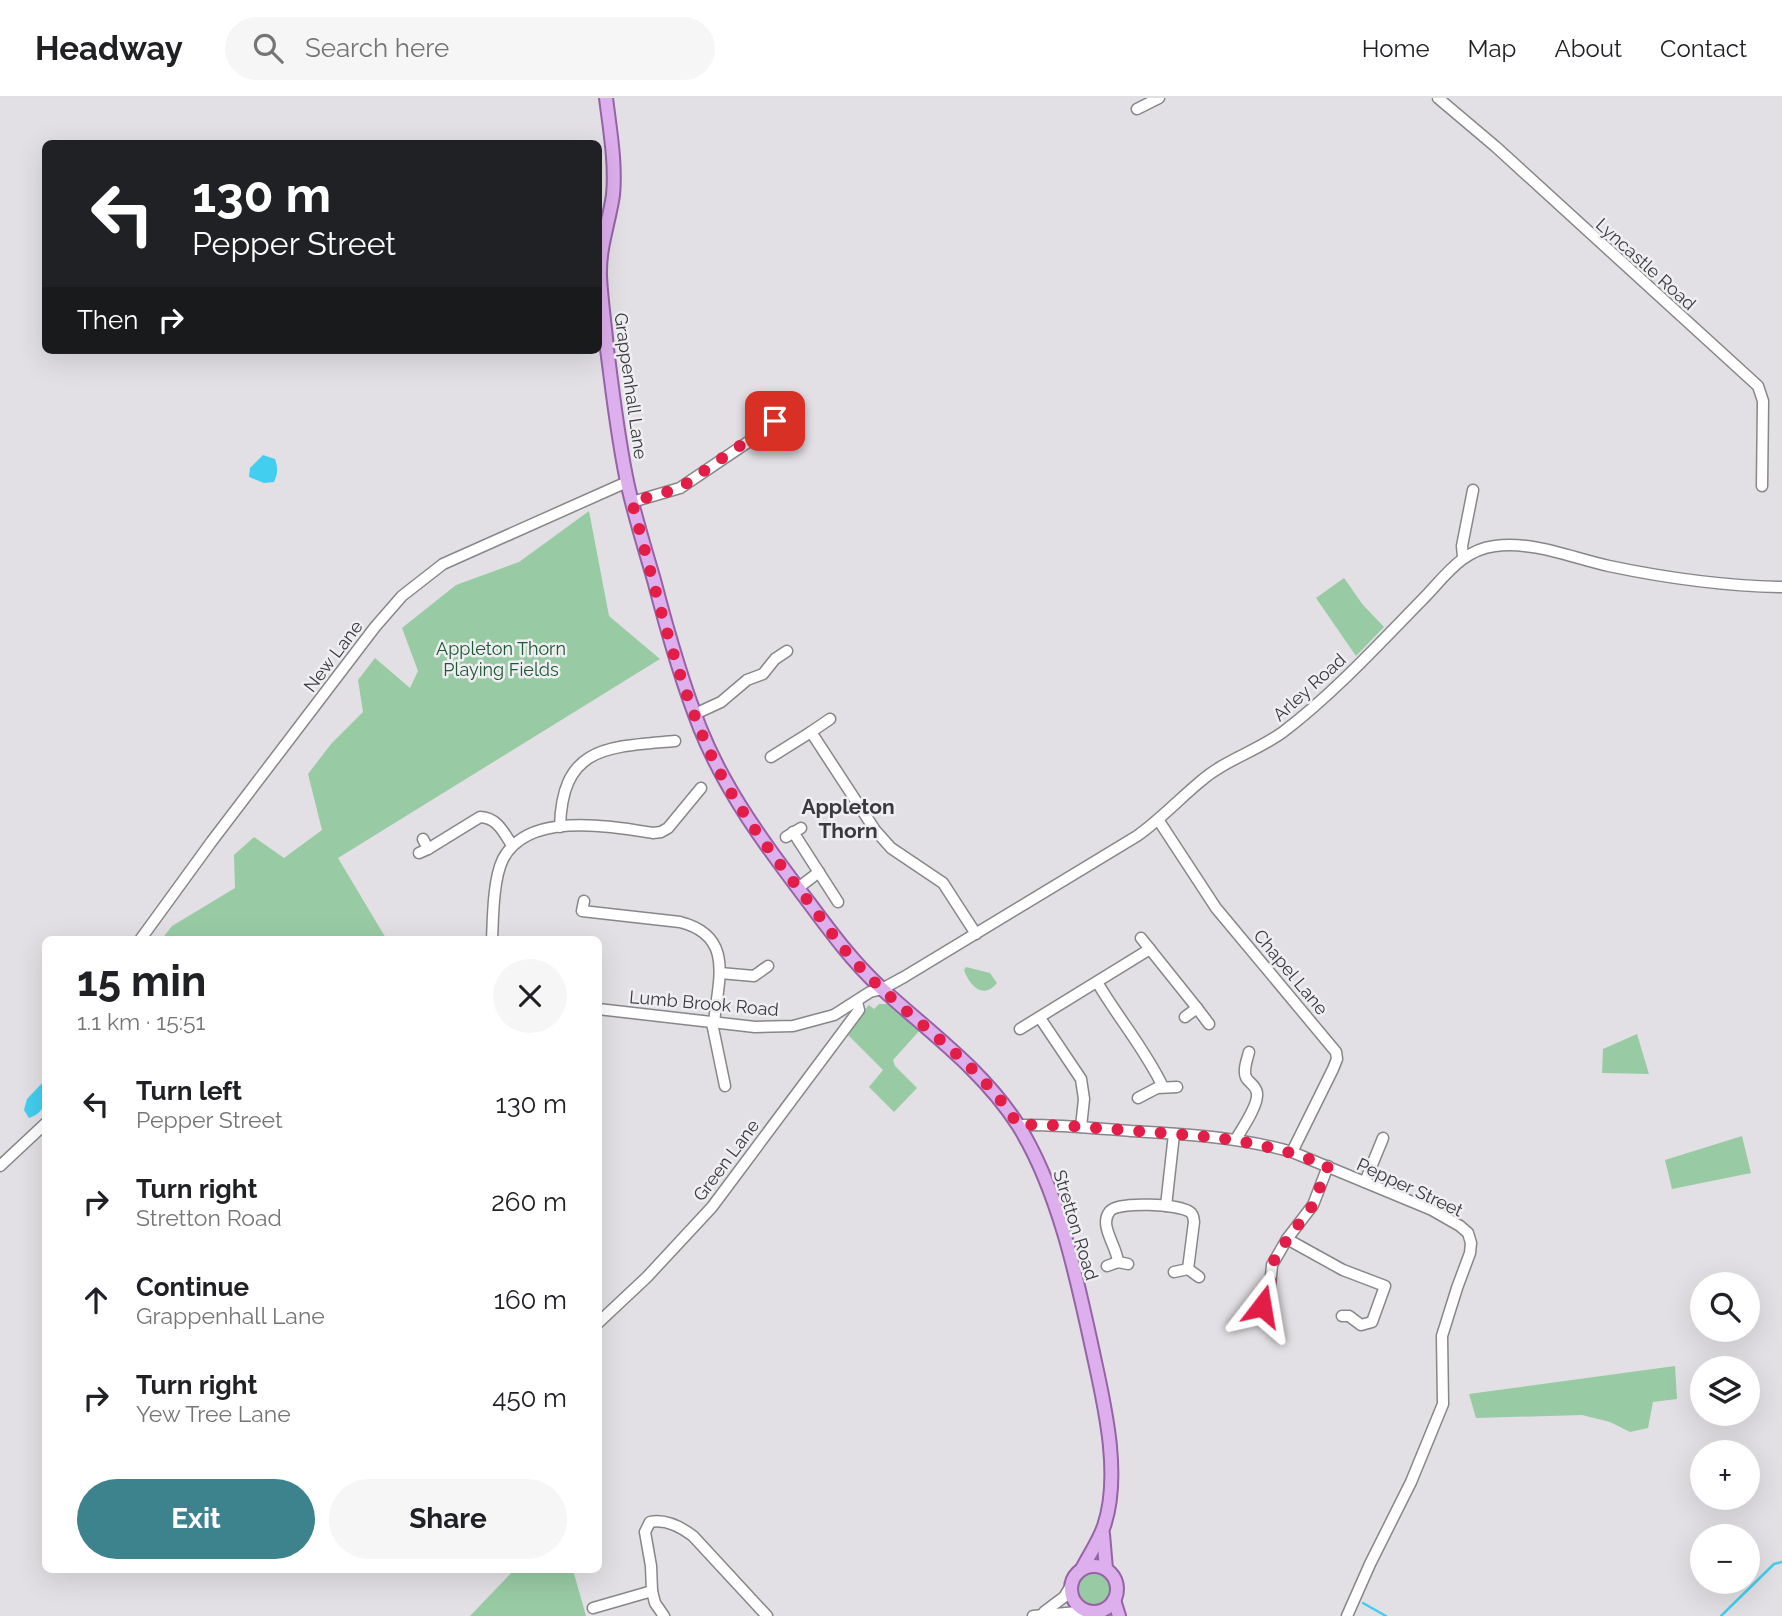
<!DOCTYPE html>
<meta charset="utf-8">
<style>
:root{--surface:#fff;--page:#f6f6f6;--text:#202124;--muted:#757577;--line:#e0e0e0;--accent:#3d838e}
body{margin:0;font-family:Raleway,sans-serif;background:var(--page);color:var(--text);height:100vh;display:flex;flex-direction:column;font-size:26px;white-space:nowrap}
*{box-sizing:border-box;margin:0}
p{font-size:23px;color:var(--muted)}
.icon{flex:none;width:38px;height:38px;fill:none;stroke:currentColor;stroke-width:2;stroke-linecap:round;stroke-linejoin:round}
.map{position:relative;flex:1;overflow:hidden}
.sheet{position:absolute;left:42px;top:838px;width:560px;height:637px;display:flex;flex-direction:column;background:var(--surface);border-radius:10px;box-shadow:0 7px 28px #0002}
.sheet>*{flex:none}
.guide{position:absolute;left:42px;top:42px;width:560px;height:214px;border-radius:10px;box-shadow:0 7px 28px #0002;background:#202124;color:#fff;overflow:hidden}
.tools{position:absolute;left:1690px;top:1174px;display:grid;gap:14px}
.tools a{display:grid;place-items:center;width:70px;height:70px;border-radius:50%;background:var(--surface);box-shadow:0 7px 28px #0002;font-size:35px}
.pin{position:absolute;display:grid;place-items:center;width:60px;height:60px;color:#fff;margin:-30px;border-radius:14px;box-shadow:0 4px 10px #0006}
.me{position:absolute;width:77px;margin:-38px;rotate:14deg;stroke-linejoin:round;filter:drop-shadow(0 0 5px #0008)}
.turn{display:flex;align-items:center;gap:24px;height:147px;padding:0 35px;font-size:32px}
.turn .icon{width:91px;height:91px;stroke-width:2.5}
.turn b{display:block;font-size:49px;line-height:60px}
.then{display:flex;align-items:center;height:66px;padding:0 35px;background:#0003;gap:14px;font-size:26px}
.round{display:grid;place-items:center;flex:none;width:74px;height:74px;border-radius:37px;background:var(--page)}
.summary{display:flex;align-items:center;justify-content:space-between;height:119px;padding:0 35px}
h1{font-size:42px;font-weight:700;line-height:52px}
.button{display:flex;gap:14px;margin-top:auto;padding:14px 35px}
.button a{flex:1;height:80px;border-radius:42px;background:var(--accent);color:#fff;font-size:28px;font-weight:700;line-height:80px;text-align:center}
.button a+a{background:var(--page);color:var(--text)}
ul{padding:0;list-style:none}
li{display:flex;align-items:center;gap:21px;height:98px;padding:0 35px}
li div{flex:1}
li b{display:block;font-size:26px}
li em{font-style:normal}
header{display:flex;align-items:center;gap:42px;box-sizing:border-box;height:98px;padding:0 35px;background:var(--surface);border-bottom:2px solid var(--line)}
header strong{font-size:33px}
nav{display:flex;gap:38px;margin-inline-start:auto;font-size:24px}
.search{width:490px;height:63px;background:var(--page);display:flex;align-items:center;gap:18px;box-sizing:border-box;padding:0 24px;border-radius:38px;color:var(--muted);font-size:26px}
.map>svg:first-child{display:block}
</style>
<header>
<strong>Headway</strong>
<div class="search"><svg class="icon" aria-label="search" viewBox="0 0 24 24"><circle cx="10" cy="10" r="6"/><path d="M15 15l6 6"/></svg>Search here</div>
<nav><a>Home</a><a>Map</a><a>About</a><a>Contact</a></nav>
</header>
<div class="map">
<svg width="1782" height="1518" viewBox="0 0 1782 1518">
<rect width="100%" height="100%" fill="#e2e0e4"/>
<!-- green -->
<g fill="#98cba4">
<path d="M589,413L609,518L660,561L338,760L387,842H161L172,828L235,790L234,757L254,739L284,760L322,732L308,676L331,646L363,614L358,582L375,560L410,590L418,573L402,530L456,487L519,464Z"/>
<path d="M1344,480L1363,507L1384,529L1356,558L1316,500Z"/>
<path d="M966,869L990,875L997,885C982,903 969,886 964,872Z"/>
<path d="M879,906H890L920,932L893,962L895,968L917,990L894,1014L869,989L883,972L845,934L869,907L874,911Z"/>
<path d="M1637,936L1649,976L1602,975L1603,951Z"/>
<path d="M1742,1038L1751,1075L1672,1091L1665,1062Z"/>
<path d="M1675,1268L1677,1301L1653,1304L1648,1330L1630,1334L1610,1324L1582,1317L1476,1320L1469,1296Z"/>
<path d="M514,1472H573L586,1518H470Z"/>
<circle cx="1095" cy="1492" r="18"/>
</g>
<!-- water -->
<g fill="#42ceef">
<path d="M263,357L275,361C278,370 278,375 274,384L264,385L249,379L250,370Z"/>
<path d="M45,982C46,998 48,1014 29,1020L24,1012L27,1001Z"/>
</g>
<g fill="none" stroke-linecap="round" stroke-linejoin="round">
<!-- stream -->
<g stroke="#42ceef" stroke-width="2.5">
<path d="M1363,1505L1386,1518"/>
<path d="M1721,1518L1774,1466L1782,1464"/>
</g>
<!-- minor casing -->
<g stroke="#878689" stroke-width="13">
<g id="minor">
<path d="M1438,0L1496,49L1758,288L1763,303L1762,388"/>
<path d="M1137,11L1159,0"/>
<path d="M632,404L680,390L763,334L787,313"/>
<path d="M1463,459L1462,448L1473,392"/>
<path d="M695,616L721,604L747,582L763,576L775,561L787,553"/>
<path d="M830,621L811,634L875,732L891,750L943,785L976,836"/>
<path d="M771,659L811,634"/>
<path d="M1159,723L1216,810L1336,954L1337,961L1333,971L1292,1054"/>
<path d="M560,729C562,647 608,649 675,643"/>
<path d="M793,734L838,804"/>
<path d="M786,739L801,730"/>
<path d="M428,751L480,719C498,720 503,734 512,747"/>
<path d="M419,755L428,751L423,741"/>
<path d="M798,790L819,774"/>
<path d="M584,803L582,813L680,824C735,838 718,882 714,925"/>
<path d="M1141,840L1197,910"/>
<path d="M140,842L212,743L375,529L402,498L443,466L627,384"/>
<path d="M492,842C493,820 493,781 503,761C528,713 610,728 653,735L661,734L668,730L701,690"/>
<path d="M720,875L754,878L768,868"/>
<path d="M1097,884C1118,920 1145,951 1163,989"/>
<path d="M598,911L755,929L793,928L834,917L870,894L882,891L904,879L1137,738C1161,721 1179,701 1201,683C1225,662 1257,653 1283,634C1332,597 1378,547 1421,503C1444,480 1461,452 1495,448C1534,443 1572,460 1609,468C1666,480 1724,488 1782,489"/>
<path d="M1185,919L1197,910L1209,926"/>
<path d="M1040,920L1081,981L1084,1001L1081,1029"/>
<path d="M712,925L725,988"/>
<path d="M1020,931L1150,851"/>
<path d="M1138,1000L1157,990L1177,989"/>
<path d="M1018,1027C1056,1026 1093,1030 1131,1033C1185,1036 1239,1039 1292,1054L1432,1112L1460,1128L1468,1135L1471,1145L1470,1155L1457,1190L1442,1238L1443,1306L1411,1384L1370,1466L1347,1518"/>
<path d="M1236,1041C1242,1031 1259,1006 1257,995C1256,988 1251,986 1247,981C1242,974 1247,962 1249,954"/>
<path d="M0,1068L46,1025"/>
<path d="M1365,1084L1383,1040"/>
<path d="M1166,1108L1174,1036"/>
<path d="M1287,1141L1343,1172L1385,1188L1372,1224L1361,1227L1349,1218H1342"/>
<path d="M1118,1164C1117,1148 1098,1127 1110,1113C1119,1103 1179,1106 1190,1114C1194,1117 1193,1119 1194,1124L1188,1171"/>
<path d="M1107,1168L1118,1164L1128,1166"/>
<path d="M1174,1174L1188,1171L1199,1179"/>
<path d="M1263,1217L1262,1208L1270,1190L1272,1167L1287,1141L1313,1107L1328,1068"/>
<path d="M598,1225L647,1179L712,1109L859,912L857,904"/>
<path d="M593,1510L652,1493"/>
<path d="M1044,1514L1064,1499L1072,1486"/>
<path d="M664,1518L655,1505L652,1493L651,1468L645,1434L650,1424C665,1421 681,1429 693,1438L767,1518"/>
<path d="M1033,1518L1088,1513"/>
</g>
</g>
<!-- major casing -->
<g stroke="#9663a6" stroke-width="16">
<g id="major">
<path d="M606,0C610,32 616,66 613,97C609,125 599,149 600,178C601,202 605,226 607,251C613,296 618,343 628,388C635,419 645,451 654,482C667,532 681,582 700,630C725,693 766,748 807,802C830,833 852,863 880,889C928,933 983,972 1018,1027C1059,1092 1078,1185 1094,1259C1105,1309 1121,1378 1104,1428C1099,1443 1089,1457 1082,1471"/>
<path d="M1103,1436L1106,1471"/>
<circle cx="1094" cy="1491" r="23"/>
<path d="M1114,1502L1119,1518"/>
</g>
</g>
<!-- minor -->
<use href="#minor" stroke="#fff" stroke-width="10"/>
<!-- major -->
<use href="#major" stroke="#ddafec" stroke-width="12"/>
</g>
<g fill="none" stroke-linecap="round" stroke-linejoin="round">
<!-- route -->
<path stroke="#e11d48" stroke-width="12" stroke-dasharray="0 21.6" d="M775,323L680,390L632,404C655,489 675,578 711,657C736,710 773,757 808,803C824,824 839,847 857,866C908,922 977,961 1018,1027C1057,1026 1096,1030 1135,1033C1207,1038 1260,1041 1328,1068L1313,1107L1278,1154L1272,1167L1270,1190L1262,1208"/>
</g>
<g text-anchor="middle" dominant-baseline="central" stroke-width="5" stroke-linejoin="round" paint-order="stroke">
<!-- street labels -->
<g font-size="18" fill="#3a393b" stroke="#efeef2">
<text transform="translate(1646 166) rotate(42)">Lyncastle Road</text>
<text transform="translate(631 288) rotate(82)">Grappenhall Lane</text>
<text transform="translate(333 558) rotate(-53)">New Lane</text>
<text transform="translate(1309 589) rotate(-42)">Arley Road</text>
<text transform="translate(1291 874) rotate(50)">Chapel Lane</text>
<text transform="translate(704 905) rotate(5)">Lumb Brook Road</text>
<text transform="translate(726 1062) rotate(-53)">Green Lane</text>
<text transform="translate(1410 1089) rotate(25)">Pepper Street</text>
<text transform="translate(1076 1127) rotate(73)">Stretton Road</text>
</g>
<!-- park labels -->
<g font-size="18" fill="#1a5931" stroke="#efeef2">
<text x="501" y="550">Appleton Thorn<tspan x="501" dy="21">Playing Fields</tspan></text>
</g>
<!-- quarter labels -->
<g font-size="21" font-weight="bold" fill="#3a393b" stroke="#efeef2">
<text x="848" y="708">Appleton<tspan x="848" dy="24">Thorn</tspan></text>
</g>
</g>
</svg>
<div class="tools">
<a><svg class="icon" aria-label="search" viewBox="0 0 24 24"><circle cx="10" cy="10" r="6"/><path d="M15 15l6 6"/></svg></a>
<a><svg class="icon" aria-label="layers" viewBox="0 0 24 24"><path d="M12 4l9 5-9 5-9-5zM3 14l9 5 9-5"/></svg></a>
<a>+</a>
<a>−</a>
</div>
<div class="pin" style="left:775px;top:323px;background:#d93025"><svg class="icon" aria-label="arrive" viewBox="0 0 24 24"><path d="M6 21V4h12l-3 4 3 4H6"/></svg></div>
<svg class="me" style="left:1262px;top:1208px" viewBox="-20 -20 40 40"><path d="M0-17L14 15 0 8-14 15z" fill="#e11d48" stroke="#fff" stroke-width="4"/></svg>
<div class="guide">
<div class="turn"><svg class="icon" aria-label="left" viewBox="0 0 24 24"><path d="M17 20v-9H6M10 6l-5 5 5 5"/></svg><div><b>130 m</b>Pepper Street</div></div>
<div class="then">Then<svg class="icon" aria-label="right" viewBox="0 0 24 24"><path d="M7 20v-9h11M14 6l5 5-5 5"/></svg></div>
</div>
<section class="sheet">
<div class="summary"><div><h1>15 min</h1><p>1.1 km · 15:51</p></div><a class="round"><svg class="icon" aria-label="close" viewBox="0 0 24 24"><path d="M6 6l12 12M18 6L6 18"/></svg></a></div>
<ul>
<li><svg class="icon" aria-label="left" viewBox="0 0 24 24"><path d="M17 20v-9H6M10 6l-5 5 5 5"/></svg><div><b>Turn left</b><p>Pepper Street</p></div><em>130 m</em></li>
<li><svg class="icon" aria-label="right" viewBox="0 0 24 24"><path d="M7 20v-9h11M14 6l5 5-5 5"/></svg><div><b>Turn right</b><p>Stretton Road</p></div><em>260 m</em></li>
<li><svg class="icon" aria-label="ahead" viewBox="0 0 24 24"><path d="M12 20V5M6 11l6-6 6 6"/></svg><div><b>Continue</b><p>Grappenhall Lane</p></div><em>160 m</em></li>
<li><svg class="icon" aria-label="right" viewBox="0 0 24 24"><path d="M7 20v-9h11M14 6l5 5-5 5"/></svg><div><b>Turn right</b><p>Yew Tree Lane</p></div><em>450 m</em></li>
</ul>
<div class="button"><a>Exit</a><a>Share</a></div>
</section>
</div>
